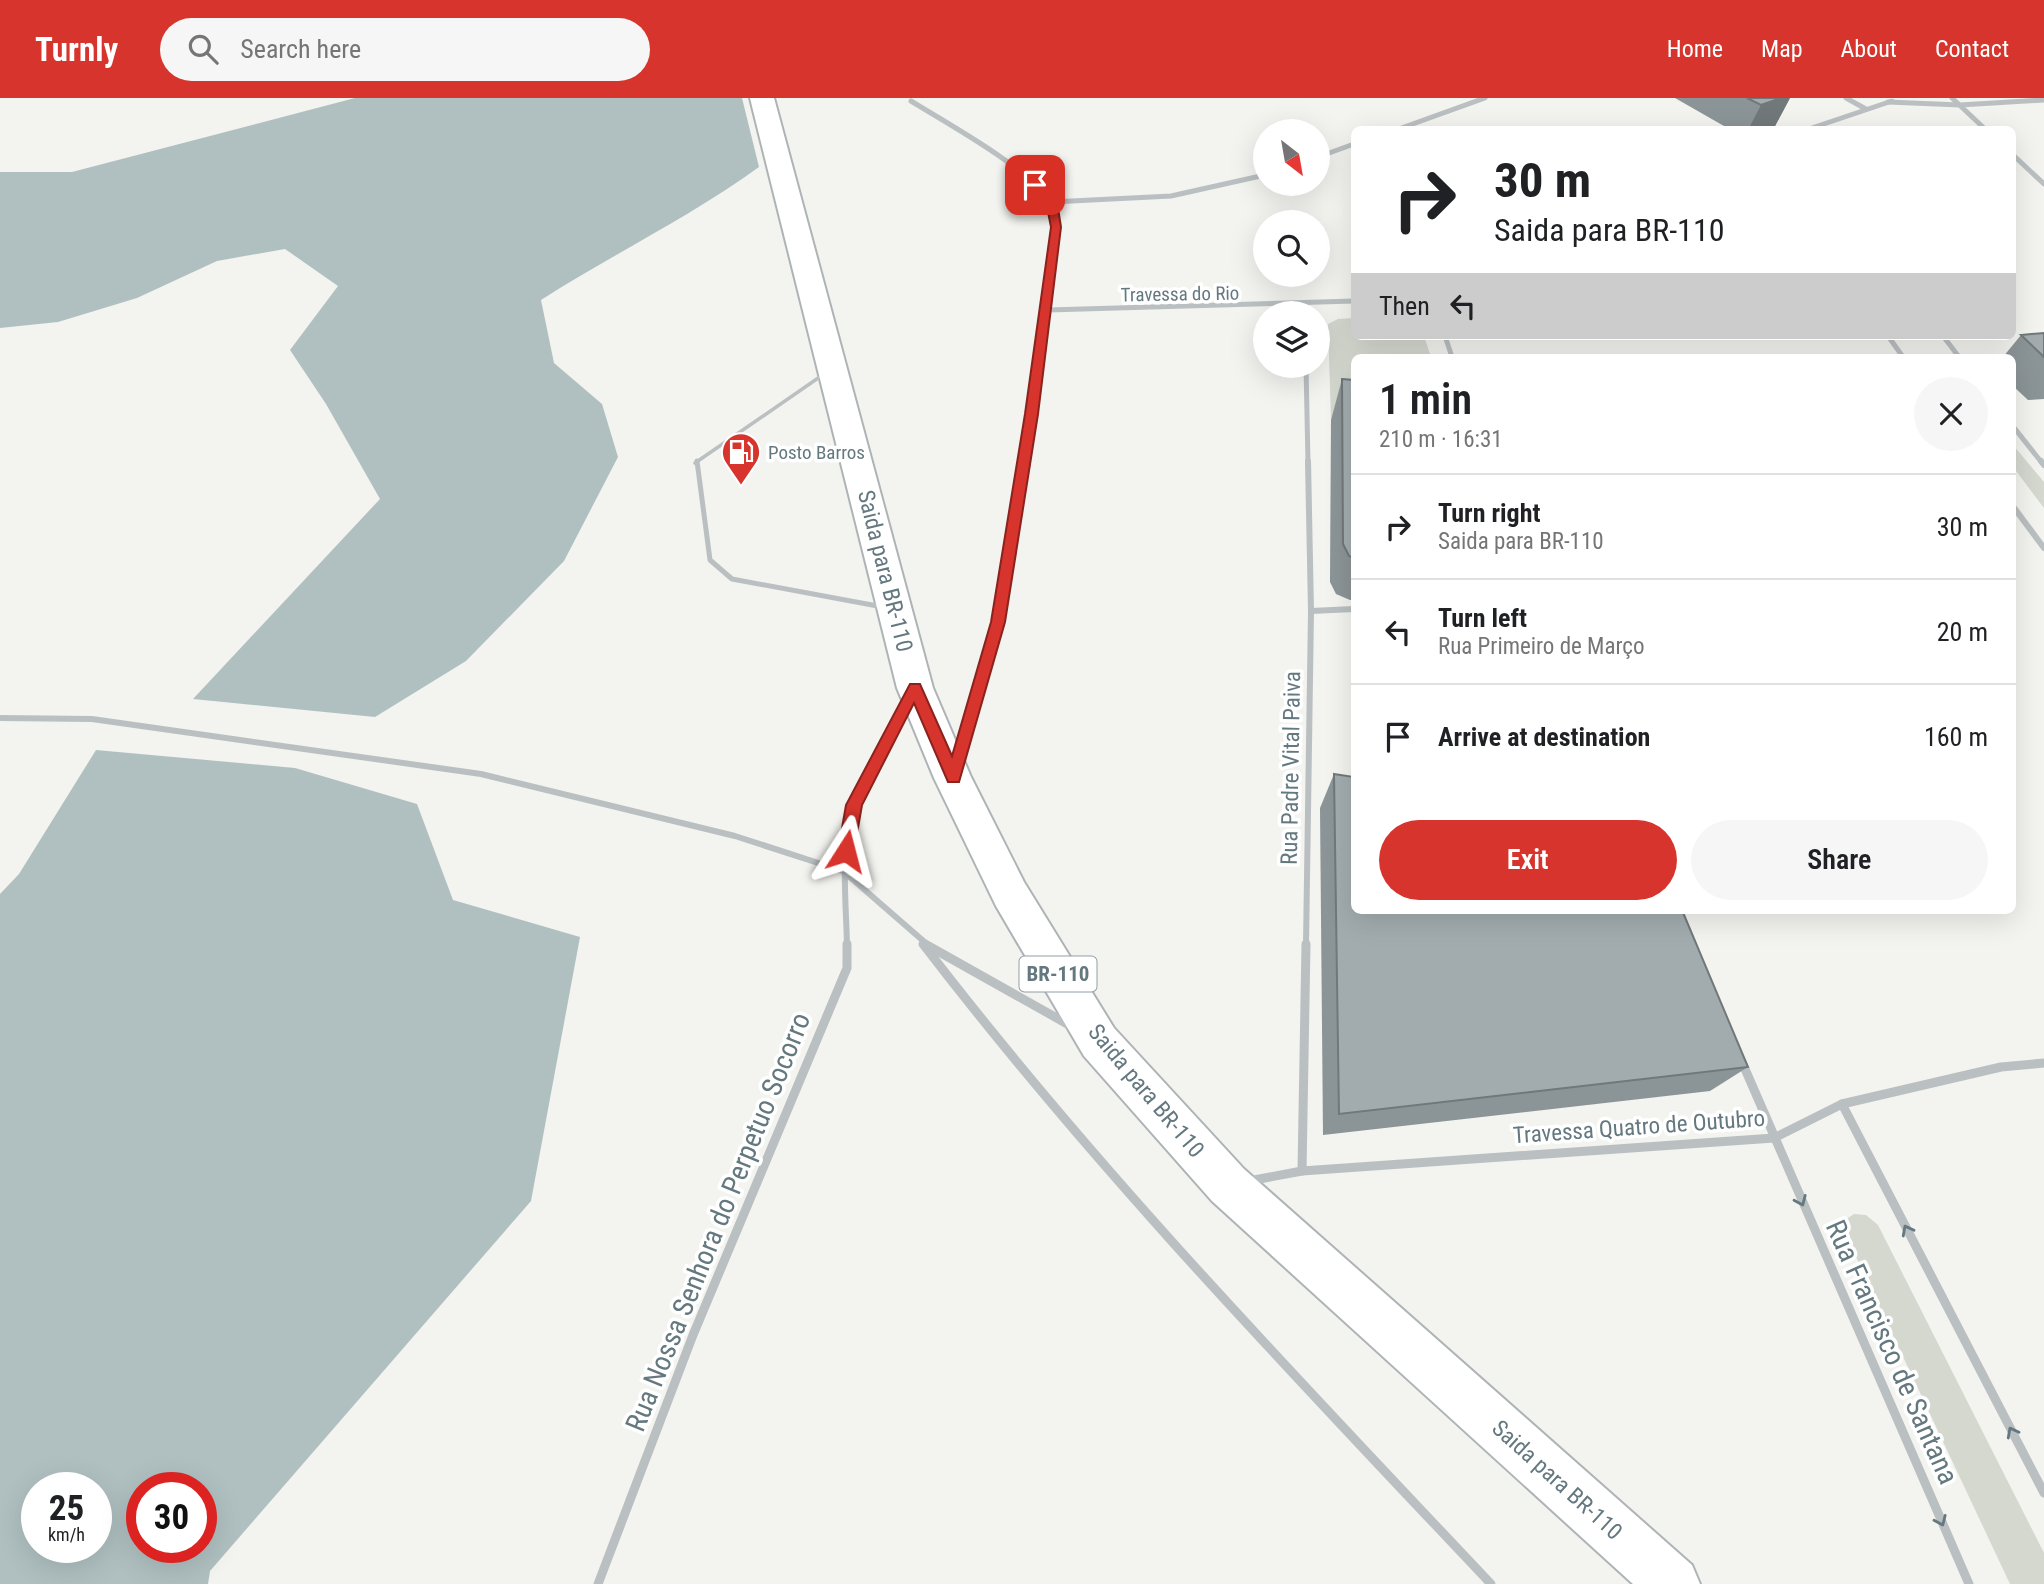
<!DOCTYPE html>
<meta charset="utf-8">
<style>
:root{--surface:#fff;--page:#f6f6f6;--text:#202124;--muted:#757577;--line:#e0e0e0;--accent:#d6342c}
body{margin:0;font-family:"Roboto Condensed",sans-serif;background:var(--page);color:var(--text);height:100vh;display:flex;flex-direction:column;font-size:26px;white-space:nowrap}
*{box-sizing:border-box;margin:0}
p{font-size:23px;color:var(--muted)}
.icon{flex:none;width:38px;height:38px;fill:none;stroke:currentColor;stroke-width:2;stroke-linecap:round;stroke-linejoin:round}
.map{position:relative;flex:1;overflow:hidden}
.side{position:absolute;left:1351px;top:256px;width:665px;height:560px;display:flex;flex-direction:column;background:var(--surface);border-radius:10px;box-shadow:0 7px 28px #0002}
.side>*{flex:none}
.guide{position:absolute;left:1351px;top:28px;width:665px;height:214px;border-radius:10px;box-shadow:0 7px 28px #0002;background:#fff;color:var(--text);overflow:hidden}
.needle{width:46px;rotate:149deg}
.tools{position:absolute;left:1253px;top:21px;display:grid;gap:14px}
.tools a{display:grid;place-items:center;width:77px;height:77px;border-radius:50%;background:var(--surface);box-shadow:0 7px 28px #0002;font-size:35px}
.speed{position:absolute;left:21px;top:1374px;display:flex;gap:14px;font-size:35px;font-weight:700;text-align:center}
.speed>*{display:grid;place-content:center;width:91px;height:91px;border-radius:50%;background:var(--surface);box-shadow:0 7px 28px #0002;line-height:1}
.speed small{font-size:18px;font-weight:400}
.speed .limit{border:10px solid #d22;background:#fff;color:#111}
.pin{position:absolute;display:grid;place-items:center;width:60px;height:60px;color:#fff;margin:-30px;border-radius:14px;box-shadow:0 4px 10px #0006}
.me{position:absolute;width:77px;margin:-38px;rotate:9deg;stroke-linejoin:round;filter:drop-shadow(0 0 5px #0008)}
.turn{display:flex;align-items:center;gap:24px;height:147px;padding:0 28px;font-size:32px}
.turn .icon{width:91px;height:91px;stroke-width:2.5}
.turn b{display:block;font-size:49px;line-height:60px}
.then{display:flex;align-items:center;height:66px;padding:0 28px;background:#0003;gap:14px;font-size:26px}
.round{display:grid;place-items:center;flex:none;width:74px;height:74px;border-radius:37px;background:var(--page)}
.headline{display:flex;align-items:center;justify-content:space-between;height:119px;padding:0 28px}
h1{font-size:42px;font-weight:600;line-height:52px}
.cta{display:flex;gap:14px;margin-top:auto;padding:14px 28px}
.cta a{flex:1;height:80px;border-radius:42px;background:var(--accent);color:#fff;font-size:28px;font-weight:600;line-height:80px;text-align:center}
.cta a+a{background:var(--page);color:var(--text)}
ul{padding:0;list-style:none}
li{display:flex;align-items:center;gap:21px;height:105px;padding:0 28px;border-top:2px solid var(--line)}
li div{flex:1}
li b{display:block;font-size:26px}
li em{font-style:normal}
header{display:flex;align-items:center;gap:42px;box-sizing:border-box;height:98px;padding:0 35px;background:var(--accent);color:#fff}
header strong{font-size:33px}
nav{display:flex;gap:38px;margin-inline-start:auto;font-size:24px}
.search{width:490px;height:63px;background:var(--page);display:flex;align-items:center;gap:18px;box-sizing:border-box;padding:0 24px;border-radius:38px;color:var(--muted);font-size:26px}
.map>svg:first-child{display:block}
</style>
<header>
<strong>Turnly</strong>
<div class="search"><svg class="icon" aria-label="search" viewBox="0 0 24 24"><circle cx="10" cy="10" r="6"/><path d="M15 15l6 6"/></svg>Search here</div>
<nav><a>Home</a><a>Map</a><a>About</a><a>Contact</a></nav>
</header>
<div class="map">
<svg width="2044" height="1486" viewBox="0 0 2044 1486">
<rect width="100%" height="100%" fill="#f3f3ef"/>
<!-- green -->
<g fill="#d4d8cf">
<path d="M1354,220V238H1424L1431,259H1354V322H1331L1328,226L1338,221Z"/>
<path d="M2013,347L2044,384V410L2013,369Z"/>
<path d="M1854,1116L1866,1117L1878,1127L2044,1455V1486H2010L1843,1131L1845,1122Z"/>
</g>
<!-- water -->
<g fill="#b0c0c1" fill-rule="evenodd">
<path d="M355,0H742L759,69C690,119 613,156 541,202L554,265L602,306L618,359L564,463L466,563L375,619L193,601L380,401L326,306L290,252L338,188L285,151L217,163L137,200L58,224L0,230V74H72Z"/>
<path d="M96,652L295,670L417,706L453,802L580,839L531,1103L210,1473L208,1486H0V796L19,776ZM37,1390H96V1449H37ZM142,1390H201V1449H142Z"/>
</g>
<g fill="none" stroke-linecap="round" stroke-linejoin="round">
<!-- primary casing -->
<g stroke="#aeb4b6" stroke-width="4">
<path id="primary" d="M750,0H774L933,590L971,679L1024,784L1114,930L1244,1071L1692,1467L1700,1486H1633L1212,1103L1084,958L996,808L934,680L897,590Z"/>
</g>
<!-- service-far1 -->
<path stroke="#babfc1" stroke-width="3.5" d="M695,365L824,276"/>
<!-- service -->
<path stroke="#babfc1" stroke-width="5" d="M697,363L710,462L732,481L883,509"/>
<!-- minor-far2 -->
<g stroke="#babfc1" stroke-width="5">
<path d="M1846,0L1866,11"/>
<path d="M1952,0L1986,32"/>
<path d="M911,3C950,27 1023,67 1050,102C1069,126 1030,325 1024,365"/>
<path d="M1888,4L1960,7L2044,2"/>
<path d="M1396,32L1485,0"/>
<path d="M1806,32L1892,3"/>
<path d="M2012,56L2044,86"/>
<path d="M1318,59L1354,46"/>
<path d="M1052,104L1171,98L1265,77"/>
<path d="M1048,212L1354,203"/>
<path d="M1445,238L1452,259"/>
<path d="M1888,238L1903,259"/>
<path d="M1943,238L1959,259"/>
<path d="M1306,268L1308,365"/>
<path d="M2012,327L2042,365"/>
</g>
<!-- minor-far1 -->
<g stroke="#babfc1" stroke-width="6">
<path d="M2041,363L2044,367"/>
<path d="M2012,407L2044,450"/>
<path d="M1311,513L1354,511"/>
<path d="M0,620L92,621L481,676L735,738L843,773L928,847"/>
<path d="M958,662L998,524L1024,363"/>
<path d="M847,847C846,801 840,753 853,708C865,670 889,637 908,603"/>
<path d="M1306,847L1311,513L1308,363"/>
</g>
<!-- minor -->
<g stroke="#babfc1" stroke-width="9">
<path d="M923,846C1097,1073 1295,1278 1491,1486"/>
<path d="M925,846L1071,928"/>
<path d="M1742,964L1969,1486"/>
<path d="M1842,1006L2044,1395"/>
<path d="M1302,1073L1306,846"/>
<path d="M1249,1083L1302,1073L1774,1040L1842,1006L2001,969L2044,965"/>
<path d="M598,1486L693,1237L847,870V846"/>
</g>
<!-- primary -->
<use href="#primary" fill="#fff" fill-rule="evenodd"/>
</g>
<!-- wall -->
<g fill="#8b9496">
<path d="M1675,0H1790L1775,28L1765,32H1731Z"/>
<path d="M2044,235V301L2028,302L2012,287V259H2003L2021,237Z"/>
<path d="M1342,281L1354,282V502H1350L1336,496L1330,484L1331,322Z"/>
<path d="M1334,676L1748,969L1710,993L1323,1037L1320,710Z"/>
</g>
<!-- shaded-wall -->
<path fill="#71787a" d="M1781,0H1790L1775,28L1765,32H1748L1761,7Z"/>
<!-- building -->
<g fill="#a2acaf" stroke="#71787a" stroke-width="2">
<path d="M1747,0H1781L1761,7Z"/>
<path d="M2044,235V259L2021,237Z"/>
<path d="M1342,281L1354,282V460L1349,458L1343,446Z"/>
<path d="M1334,676L1354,679V812H1682L1748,969L1339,1016Z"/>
</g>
<!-- one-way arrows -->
<defs><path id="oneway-chevron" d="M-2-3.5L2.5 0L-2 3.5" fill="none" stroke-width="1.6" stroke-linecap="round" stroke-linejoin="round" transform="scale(1.75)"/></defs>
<g stroke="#64787f">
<use href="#oneway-chevron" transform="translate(1801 1103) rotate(66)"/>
<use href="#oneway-chevron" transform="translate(1907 1132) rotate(-118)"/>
<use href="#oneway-chevron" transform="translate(2012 1334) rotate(-118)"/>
<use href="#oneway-chevron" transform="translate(1941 1423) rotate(66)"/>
</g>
<!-- route -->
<path fill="#d6342c" stroke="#8b221d" stroke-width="2" d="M1031,84H1038L1057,104L1061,129L1038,316L1005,524L959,684H948L914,605L862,707L854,753L846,760L838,753L846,707L910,586H920L952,658L991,524L1025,316L1051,129L1046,104L1031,89Z"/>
<!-- icons -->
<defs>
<g id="fuel-pin" transform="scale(2.0125)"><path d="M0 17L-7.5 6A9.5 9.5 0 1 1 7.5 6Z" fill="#d6342c" stroke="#fff"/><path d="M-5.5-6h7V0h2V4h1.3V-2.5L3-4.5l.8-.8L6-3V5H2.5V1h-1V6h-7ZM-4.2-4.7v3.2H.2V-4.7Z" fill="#fff"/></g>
</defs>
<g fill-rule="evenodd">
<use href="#fuel-pin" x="741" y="354"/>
</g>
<g text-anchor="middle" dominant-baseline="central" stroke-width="7" stroke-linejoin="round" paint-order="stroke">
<!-- far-street labels -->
<g font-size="19" fill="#64787f" stroke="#fff">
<text transform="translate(1180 196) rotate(-1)">Travessa do Rio</text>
</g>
<!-- far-poi labels -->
<g font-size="19" fill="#64787f" stroke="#fff" text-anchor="start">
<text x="768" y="354">Posto Barros</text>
</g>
<!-- shield labels -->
<rect fill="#fff" stroke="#92a0a5" stroke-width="2" x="1019.5" y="858.5" width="77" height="35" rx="5"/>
<g font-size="21" font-weight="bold" fill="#64787f">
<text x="1058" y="876">BR-110</text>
</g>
<!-- street labels -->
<g font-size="23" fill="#64787f" stroke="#fff">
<text transform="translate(885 473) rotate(76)">Saida para BR-110</text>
<text transform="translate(1291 670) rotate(-89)">Rua Padre Vital Paiva</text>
<text transform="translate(1146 993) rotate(50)">Saida para BR-110</text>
<text transform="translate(1639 1029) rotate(-4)">Travessa Quatro de Outubro</text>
<text transform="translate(1557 1382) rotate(42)">Saida para BR-110</text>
</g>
<!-- near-street labels -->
<g font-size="28" fill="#64787f" stroke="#fff">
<text transform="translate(718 1124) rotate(-68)">Rua Nossa Senhora do Perpetuo Socorro</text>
<text transform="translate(1892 1254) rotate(66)">Rua Francisco de Santana</text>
</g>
</g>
</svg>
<div class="tools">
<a><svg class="needle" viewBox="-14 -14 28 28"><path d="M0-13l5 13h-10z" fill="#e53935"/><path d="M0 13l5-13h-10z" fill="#757577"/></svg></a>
<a><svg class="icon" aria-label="search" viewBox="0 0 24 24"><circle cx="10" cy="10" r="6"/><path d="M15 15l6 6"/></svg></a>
<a><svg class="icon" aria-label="layers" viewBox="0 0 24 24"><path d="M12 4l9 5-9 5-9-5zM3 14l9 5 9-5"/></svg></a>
</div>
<div class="speed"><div>25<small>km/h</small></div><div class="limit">30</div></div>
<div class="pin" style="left:1035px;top:87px;background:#d93025"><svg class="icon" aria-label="arrive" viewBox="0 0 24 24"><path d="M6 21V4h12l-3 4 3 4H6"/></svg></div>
<svg class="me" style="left:846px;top:753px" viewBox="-20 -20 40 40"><path d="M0-17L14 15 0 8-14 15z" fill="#d6342c" stroke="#fff" stroke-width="4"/></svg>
<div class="guide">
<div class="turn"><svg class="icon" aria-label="right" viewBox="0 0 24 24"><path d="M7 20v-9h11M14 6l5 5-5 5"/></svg><div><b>30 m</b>Saida para BR-110</div></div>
<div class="then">Then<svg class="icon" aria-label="left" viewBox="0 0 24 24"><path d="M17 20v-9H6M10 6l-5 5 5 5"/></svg></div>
</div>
<section class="side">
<div class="headline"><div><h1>1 min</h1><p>210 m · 16:31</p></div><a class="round"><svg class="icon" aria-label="close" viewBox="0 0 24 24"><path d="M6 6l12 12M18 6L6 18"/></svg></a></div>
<ul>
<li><svg class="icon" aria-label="right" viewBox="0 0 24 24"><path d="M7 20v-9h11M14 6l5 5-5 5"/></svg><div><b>Turn right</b><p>Saida para BR-110</p></div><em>30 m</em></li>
<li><svg class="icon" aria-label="left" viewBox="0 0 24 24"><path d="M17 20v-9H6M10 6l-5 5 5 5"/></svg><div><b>Turn left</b><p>Rua Primeiro de Março</p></div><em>20 m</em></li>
<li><svg class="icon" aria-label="arrive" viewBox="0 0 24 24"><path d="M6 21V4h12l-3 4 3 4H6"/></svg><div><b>Arrive at destination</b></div><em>160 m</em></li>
</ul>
<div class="cta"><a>Exit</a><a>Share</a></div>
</section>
</div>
